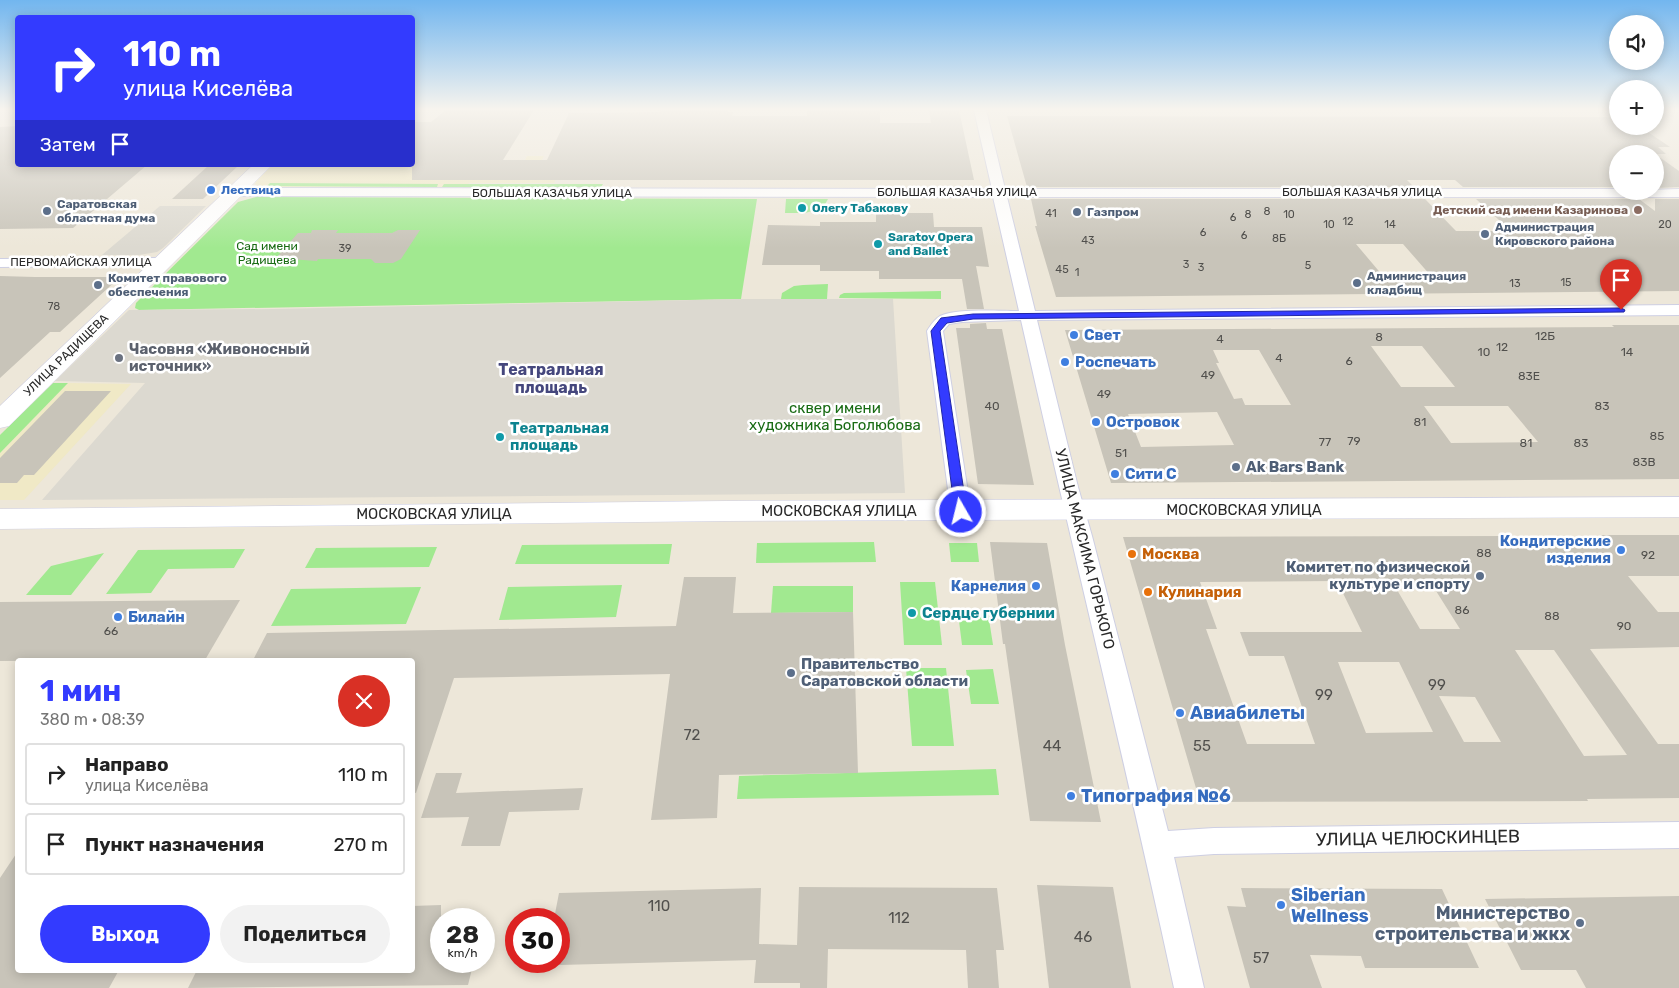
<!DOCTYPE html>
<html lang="ru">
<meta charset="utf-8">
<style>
:root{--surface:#fff;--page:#f2f2f2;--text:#222;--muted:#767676;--line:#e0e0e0;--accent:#333bff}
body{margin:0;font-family:Rubik,sans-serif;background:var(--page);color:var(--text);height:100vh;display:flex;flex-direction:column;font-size:19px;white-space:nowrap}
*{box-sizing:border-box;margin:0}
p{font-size:16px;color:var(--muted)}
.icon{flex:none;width:28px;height:28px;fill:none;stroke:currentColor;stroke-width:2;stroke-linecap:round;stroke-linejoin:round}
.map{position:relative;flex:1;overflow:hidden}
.details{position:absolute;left:15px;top:658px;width:400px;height:315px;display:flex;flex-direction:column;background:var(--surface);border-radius:5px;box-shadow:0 2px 12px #0003}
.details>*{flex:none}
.banner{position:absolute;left:15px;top:15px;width:400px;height:152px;border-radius:5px;box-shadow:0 2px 12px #0003;background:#333bff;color:#fff;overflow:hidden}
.fabs{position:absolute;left:1609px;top:15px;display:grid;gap:10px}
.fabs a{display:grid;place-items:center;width:55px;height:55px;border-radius:50%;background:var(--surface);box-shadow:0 2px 12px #0003;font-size:25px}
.speed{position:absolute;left:430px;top:908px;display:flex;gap:10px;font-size:25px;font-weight:700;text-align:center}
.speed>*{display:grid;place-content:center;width:65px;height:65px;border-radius:50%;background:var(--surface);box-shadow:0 2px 12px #0003;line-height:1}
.speed small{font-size:12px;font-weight:400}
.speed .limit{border:8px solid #d22;background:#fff;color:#111}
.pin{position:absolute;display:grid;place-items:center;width:42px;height:42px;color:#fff;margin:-51px -21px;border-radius:50% 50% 50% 0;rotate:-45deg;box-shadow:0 0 5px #0007}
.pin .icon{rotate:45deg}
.me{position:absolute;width:55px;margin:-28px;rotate:352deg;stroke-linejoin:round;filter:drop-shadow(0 0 4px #0008)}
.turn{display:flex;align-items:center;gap:18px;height:105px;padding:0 25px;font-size:22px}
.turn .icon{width:65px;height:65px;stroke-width:2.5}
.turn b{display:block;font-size:35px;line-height:42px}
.then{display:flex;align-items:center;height:48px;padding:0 25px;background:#0003;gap:10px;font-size:19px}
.round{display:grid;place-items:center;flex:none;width:52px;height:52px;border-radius:26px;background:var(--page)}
.head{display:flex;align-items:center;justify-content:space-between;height:85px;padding:0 25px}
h1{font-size:30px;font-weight:700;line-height:38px;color:var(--accent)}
.cta{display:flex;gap:10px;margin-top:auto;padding:10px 25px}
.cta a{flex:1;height:58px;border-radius:30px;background:var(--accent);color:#fff;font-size:20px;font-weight:700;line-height:58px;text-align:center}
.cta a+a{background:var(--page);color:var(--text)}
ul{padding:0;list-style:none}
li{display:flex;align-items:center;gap:15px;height:62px;margin:0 10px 8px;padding:0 15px;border:2px solid var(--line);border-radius:5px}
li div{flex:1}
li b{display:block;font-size:19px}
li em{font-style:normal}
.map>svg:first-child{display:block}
</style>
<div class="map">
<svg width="1679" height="988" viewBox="0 0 1679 988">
<rect width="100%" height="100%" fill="#ede7d9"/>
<!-- education -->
<g fill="#f0e9c6">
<path d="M527,156H544L541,162L563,165L554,183H469L466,187H263L255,184L257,180L272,165H412L452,162H524Z"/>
<path d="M68,383L131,384L24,500H0V453Z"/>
</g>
<!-- green -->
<g fill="#a1e990">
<path d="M270,183L438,184L437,187L267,186Z"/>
<path d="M444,184H603L601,187H442Z"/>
<path d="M256,197L757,199L741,299L139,310L135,308L136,303L238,202Z"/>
<path d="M786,199H828L823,208L805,213H785Z"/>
<path d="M828,284L827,299H781L782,293L794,286L803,285Z"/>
<path d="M941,291V299L839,298L840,295L844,293Z"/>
<path d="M53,383H68L0,453V435Z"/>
<path d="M874,542L876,562L756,563L757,543Z"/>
<path d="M949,543H977L979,562H951Z"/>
<path d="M672,544L669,564H515L522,545Z"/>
<path d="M437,547L429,567L305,568L316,548Z"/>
<path d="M245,549L234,568L168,569L151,593L106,594L138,550Z"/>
<path d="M104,553L71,595H26L51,566Z"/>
<path d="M900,582H935L942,645H904Z"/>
<path d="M622,585L616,617L499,620L508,587Z"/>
<path d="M773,586H853V612L771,613Z"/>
<path d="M421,587L406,624L271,626L291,589Z"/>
<path d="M958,613H988L993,645H962Z"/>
<path d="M906,668H946L954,746H912Z"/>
<path d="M993,669L999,704H971L966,670Z"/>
<path d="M996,769L999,795L737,799L739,776Z"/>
</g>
<!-- plaza -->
<g fill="#dcd9d0">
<path d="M160,206H206L163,248L157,252L139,255H102Z"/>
<path d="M741,299H893L905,493L42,500L145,383L55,381L129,310L274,309Z"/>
</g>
<!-- building -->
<g fill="#c8c4b9" fill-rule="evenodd">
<path d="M446,110H534L503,160H547L569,113L660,112L661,110H728V112H733L732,116H807V110H880V123H931L929,110H959L974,180H412V122H431Z"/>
<path d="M1007,116L1603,117L1618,118V126H1639L1670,147H1658L1666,154H1618V187H1463L1455,180H1407L1414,187H1027Z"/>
<path d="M18,126V165H147L73,228L0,229V127Z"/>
<path d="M1655,154L1679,171V187L1655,188Z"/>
<path d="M209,165H239L203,199H172Z"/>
<path d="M1031,199H1425L1456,231H1511L1476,199H1639L1655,211V199H1679V291L1056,297L1035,226H1037ZM1356,244H1403L1431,276H1383Z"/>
<path d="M876,213H933L934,227H982L989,267L976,266L984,309H967L962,279H879V271H820V265H762L768,225L820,226V222H876Z"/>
<path d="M312,230H338L336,233H392L398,230H420L401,259L393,263H375L371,259H318L317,261L276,258L298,233H311Z"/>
<path d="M0,276L35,277H120L60,332H50L0,378Z"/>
<path d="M986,323L987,329H1002L1034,485L978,484L956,328H970V324Z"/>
<path d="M1612,325H1679V479L1111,483L1065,330L1614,327ZM1371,346H1422L1455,387H1401ZM1213,350H1259L1291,405H1245L1242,398L1234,399L1216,363H1219ZM1424,406H1508L1538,442L1451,443ZM1217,412L1234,445L1141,447L1128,414Z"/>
<path d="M65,391H111L34,475H24L17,483H0V458Z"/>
<path d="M1601,535H1679V576H1628L1658,612H1679V647L1590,649L1658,744H1679V798L1587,799L1588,801L1200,802L1123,537L1513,536L1515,538L1603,537ZM1337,581L1362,632H1240L1249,656H1284L1315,744H1247L1206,629H1217L1200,582ZM1393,583H1431L1460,629H1420ZM1515,650H1554L1627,755L1584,756ZM1338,662H1399L1433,732L1366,733ZM1439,696L1475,697L1501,742H1464Z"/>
<path d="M990,542L1047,543L1065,645L1101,822L1030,821L1005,644H1003Z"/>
<path d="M684,577H736L733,613L853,612L858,773L719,775L717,818L651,820L670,674L454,678L416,793L412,792V660H253L267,633L676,626Z"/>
<path d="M240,600L205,660L0,661V602Z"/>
<path d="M436,773H462L456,793L583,788L579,810L509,812L500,846H461L469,817L421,818Z"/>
<path d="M18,851V970H119L109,988H0V878Z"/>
<path d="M1037,885L1113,887L1131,988H1049Z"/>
<path d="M799,887L997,888L1004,950H996L999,988H968L966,950L828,949L827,988H800V983H754L756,960L559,965V919H554L559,893L761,888L759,944L797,945Z"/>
<path d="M1241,888L1442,889L1479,968H1365L1361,956L1310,955L1322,988H1250L1227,906L1246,907Z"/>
<path d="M1679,896V988H1586L1576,970H1521L1485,899Z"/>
<path d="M441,905V961H474L468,985L188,988L197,970H412V906Z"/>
</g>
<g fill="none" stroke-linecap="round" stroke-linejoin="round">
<!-- street casing -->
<g stroke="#cecfe3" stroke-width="2">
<g id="street">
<path d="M974,110H986L1005,189H1618V191L1679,189V197H1007L1035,311L1679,305V315L1037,320L1078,487L1092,536L1168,831L1214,828L1679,822V848L1214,854L1174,857L1204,988H1174C1126,765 1071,543 1021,320L962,322L949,324L943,331L971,512L968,517L961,519L954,517L951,512L927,331C930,326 935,319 940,316C957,308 999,311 1019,311L993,197L235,196L228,192L235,188L992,189Z"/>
<path d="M162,258L167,259L169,262L167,265L0,267V259Z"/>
</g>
</g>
<!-- secondary casing -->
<g stroke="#cecfe3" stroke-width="1">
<g id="secondary">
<path d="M253,165H272L9,426L0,428V406Z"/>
<path d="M1679,497V517L726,521L0,529V509L726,501Z"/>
</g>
</g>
<!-- street -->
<use href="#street" fill="#fff" fill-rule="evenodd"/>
<!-- secondary -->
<use href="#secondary" fill="#fff" fill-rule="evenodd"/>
</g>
<!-- sky -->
<linearGradient id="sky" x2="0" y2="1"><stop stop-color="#72b6ef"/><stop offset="0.44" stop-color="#f7f4ee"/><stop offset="1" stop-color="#f7f4ee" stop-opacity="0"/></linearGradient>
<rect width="1679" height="248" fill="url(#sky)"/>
<!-- route -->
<path fill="#333bff" stroke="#2126a6" d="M1621,308L1625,310L1624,312L973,319L947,323L940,331L967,512L961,516L955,512L931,331L941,318L973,314Z"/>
<!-- markers -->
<g fill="#3f7fe0" stroke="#fff" stroke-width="2">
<circle cx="211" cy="190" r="5"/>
<circle cx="1074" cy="335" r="5"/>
<circle cx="1065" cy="362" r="5"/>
<circle cx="1096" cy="422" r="5"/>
<circle cx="1115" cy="474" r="5"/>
<circle cx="1621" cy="550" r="5"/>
<circle cx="1036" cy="586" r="5"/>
<circle cx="118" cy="617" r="5"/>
<circle cx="1180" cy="713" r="5"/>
<circle cx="1071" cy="796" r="5"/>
<circle cx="1281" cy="905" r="5"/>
</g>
<g fill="#0f9aa8" stroke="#fff" stroke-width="2">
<circle cx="802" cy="208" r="5"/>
<circle cx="878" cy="244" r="5"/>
<circle cx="500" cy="437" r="5"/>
<circle cx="912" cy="613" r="5"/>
</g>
<circle fill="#8d6e63" stroke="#fff" stroke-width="2" cx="1638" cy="210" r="5"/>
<g fill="#5c6f8a" stroke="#fff" stroke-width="2">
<circle cx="47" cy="211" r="5"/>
<circle cx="1077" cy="212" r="5"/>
<circle cx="1485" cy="234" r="5"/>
<circle cx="1357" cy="283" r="5"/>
<circle cx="98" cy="285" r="5"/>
<circle cx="1236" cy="467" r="5"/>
<circle cx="1480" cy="576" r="5"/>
<circle cx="791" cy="673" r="5"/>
<circle cx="1580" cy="923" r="5"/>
</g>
<circle fill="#6b7280" stroke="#fff" stroke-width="2" cx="119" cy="358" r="5"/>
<g fill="#e8710a" stroke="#fff" stroke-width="2">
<circle cx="1132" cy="554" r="5"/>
<circle cx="1148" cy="592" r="5"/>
</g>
<g text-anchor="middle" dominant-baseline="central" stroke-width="5" stroke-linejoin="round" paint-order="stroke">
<!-- far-number labels -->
<g font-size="11" fill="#51504d">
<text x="1267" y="211">8</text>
<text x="1051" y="213">41</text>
<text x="1248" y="214">8</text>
<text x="1289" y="214">10</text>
<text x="1233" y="217">6</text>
<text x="1348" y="221">12</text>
<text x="1329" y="224">10</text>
<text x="1390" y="224">14</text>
<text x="1665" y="224">20</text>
<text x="1203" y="232">6</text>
<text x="1244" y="235">6</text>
<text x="1279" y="238">8Б</text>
<text x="1088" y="240">43</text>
<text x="345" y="248">39</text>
<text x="1186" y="264">3</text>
<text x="1308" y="265">5</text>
<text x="1201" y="267">3</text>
<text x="1062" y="269">45</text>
<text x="1077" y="272">1</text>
<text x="1566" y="282">15</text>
<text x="1515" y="283">13</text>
<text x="54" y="306">78</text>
</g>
<!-- far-shop labels -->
<g font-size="12" font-weight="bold" fill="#366cbe" stroke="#fff" text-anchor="start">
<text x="221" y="190">Лествица</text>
</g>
<!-- far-street labels -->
<g font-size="12" fill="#292929" stroke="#fff">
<text x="957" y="192">БОЛЬШАЯ КАЗАЧЬЯ УЛИЦА</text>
<text x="1362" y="192">БОЛЬШАЯ КАЗАЧЬЯ УЛИЦА</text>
<text x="552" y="193">БОЛЬШАЯ КАЗАЧЬЯ УЛИЦА</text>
<text x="81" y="262">ПЕРВОМАЙСКАЯ УЛИЦА</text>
<text transform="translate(66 355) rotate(-44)">УЛИЦА РАДИЩЕВА</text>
</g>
<!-- far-service labels -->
<g font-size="12" font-weight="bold" fill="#4e5e75" stroke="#fff" text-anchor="start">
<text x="57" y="204">Саратовская<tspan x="57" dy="14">областная дума</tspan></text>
<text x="1087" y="212">Газпром</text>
<text x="1495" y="227">Администрация<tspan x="1495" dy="14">Кировского района</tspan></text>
<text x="1367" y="276">Администрация<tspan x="1367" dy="14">кладбищ</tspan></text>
<text x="108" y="278">Комитет правового<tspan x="108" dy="14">обеспечения</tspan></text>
</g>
<!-- far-culture labels -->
<g font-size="12" font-weight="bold" fill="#0d838f" stroke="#fff" text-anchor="start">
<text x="812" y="208">Олегу Табакову</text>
<text x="888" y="237">Saratov Opera<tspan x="888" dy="14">and Ballet</tspan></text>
</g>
<!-- far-education labels -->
<g font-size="12" font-weight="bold" fill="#785e54" stroke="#fff" text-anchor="end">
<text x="1628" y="210">Детский сад имени Казаринова</text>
</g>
<!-- far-park labels -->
<g font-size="12" fill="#186b13" stroke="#fff">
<text x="267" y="246">Сад имени<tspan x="267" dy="14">Радищева</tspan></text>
</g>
<!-- number labels -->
<g font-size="12" fill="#51504d">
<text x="1545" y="336">12Б</text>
<text x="1379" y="337">8</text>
<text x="1220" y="339">4</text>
<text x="1502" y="347">12</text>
<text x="1484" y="352">10</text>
<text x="1627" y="352">14</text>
<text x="1279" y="358">4</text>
<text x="1349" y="361">6</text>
<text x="1208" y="375">49</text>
<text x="1529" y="376">83Е</text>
<text x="1104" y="394">49</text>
<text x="992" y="406">40</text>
<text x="1602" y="406">83</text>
<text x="1420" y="422">81</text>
<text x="1657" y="436">85</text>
<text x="1354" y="441">79</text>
<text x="1325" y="442">77</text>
<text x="1526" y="443">81</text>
<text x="1581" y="443">83</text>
<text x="1121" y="453">51</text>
<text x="1644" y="462">83В</text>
<text x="1484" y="553">88</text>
<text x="1648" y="555">92</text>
<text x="1462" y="610">86</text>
<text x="1552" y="616">88</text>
<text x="1624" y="626">90</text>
<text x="111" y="631">66</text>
</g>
<!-- shop labels -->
<g font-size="15" font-weight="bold" fill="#366cbe" stroke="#fff" text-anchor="start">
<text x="1084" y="335">Свет</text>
<text x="1075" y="362">Роспечать</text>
<text x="1106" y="422">Островок</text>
<text x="1125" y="474">Сити С</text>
<text x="1611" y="541" text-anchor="end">Кондитерские<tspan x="1611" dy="17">изделия</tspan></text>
<text x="1026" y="586" text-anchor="end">Карнелия</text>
<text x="128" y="617">Билайн</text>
</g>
<!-- worship labels -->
<g font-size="15" font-weight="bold" fill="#5b616d" stroke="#fff" text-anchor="start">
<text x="129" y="349">Часовня «Живоносный<tspan x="129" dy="17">источник»</tspan></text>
</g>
<!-- park labels -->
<g font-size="15" fill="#186b13" stroke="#fff">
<text x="835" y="408">сквер имени<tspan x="835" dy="17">художника Боголюбова</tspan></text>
</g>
<!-- culture labels -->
<g font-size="15" font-weight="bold" fill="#0d838f" stroke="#fff" text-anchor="start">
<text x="510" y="428">Театральная<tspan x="510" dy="17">площадь</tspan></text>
<text x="922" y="613">Сердце губернии</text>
</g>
<!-- service labels -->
<g font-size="15" font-weight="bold" fill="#4e5e75" stroke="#fff" text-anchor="start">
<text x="1246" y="467">Ak Bars Bank</text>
<text x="1470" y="567" text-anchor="end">Комитет по физической<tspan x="1470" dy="17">культуре и спорту</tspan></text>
<text x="801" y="664">Правительство<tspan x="801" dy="17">Саратовской области</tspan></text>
</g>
<!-- street labels -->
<g font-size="15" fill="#292929" stroke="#fff">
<text x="1244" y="510">МОСКОВСКАЯ УЛИЦА</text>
<text x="839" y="511">МОСКОВСКАЯ УЛИЦА</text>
<text x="434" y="514">МОСКОВСКАЯ УЛИЦА</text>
<text transform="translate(1085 549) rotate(76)">УЛИЦА МАКСИМА ГОРЬКОГО</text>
</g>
<!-- food labels -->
<g font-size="15" font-weight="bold" fill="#c56008" stroke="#fff" text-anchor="start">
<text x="1142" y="554">Москва</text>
<text x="1158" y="592">Кулинария</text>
</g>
<!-- near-number labels -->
<g font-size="15" fill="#51504d">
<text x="1437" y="685">99</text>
<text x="1324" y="695">99</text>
<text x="692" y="735">72</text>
<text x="1052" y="746">44</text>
<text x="1202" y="746">55</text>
<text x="659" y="906">110</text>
<text x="899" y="918">112</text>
<text x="1083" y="937">46</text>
<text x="1261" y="958">57</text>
</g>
<!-- neighbourhood labels -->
<g font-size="16" font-weight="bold" fill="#45477d" stroke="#fff">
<text x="551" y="369">Театральная<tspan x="551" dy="18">площадь</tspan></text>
</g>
<!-- near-shop labels -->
<g font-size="18" font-weight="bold" fill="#366cbe" stroke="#fff" text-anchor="start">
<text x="1190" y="713">Авиабилеты</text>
<text x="1081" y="796">Типография №6</text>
<text x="1291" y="895">Siberian<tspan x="1291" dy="21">Wellness</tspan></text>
</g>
<!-- near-street labels -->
<g font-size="18" fill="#292929" stroke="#fff">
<text transform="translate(1418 838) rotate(-1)">УЛИЦА ЧЕЛЮСКИНЦЕВ</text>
</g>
<!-- near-service labels -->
<g font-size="18" font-weight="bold" fill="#4e5e75" stroke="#fff" text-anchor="end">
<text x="1570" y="913">Министерство<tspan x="1570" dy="21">строительства и жкх</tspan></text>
</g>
</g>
</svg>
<div class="fabs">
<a><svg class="icon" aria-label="sound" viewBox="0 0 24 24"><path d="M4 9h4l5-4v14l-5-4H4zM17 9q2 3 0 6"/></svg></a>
<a>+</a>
<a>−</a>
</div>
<div class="speed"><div>28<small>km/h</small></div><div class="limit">30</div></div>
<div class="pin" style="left:1621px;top:310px;background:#d93025"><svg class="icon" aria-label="arrive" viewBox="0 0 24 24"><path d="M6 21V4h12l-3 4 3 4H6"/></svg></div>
<svg class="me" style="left:961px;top:512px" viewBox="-20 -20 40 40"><circle r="17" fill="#333bff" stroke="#fff" stroke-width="3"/><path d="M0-11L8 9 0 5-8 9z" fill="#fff"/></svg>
<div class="banner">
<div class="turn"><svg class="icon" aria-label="right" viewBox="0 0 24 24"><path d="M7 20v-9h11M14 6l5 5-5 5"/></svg><div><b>110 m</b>улица Киселёва</div></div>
<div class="then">Затем<svg class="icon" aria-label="arrive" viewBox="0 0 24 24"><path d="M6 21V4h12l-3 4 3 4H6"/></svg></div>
</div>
<section class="details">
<div class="head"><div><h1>1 мин</h1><p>380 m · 08:39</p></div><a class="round" style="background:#d93025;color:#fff"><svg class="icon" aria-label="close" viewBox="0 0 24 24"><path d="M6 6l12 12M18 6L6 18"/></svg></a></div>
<ul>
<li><svg class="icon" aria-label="right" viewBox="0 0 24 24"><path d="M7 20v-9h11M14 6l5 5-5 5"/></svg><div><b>Направо</b><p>улица Киселёва</p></div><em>110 m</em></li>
<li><svg class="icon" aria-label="arrive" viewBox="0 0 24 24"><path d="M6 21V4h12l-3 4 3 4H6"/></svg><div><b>Пункт назначения</b></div><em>270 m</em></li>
</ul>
<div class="cta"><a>Выход</a><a>Поделиться</a></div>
</section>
</div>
